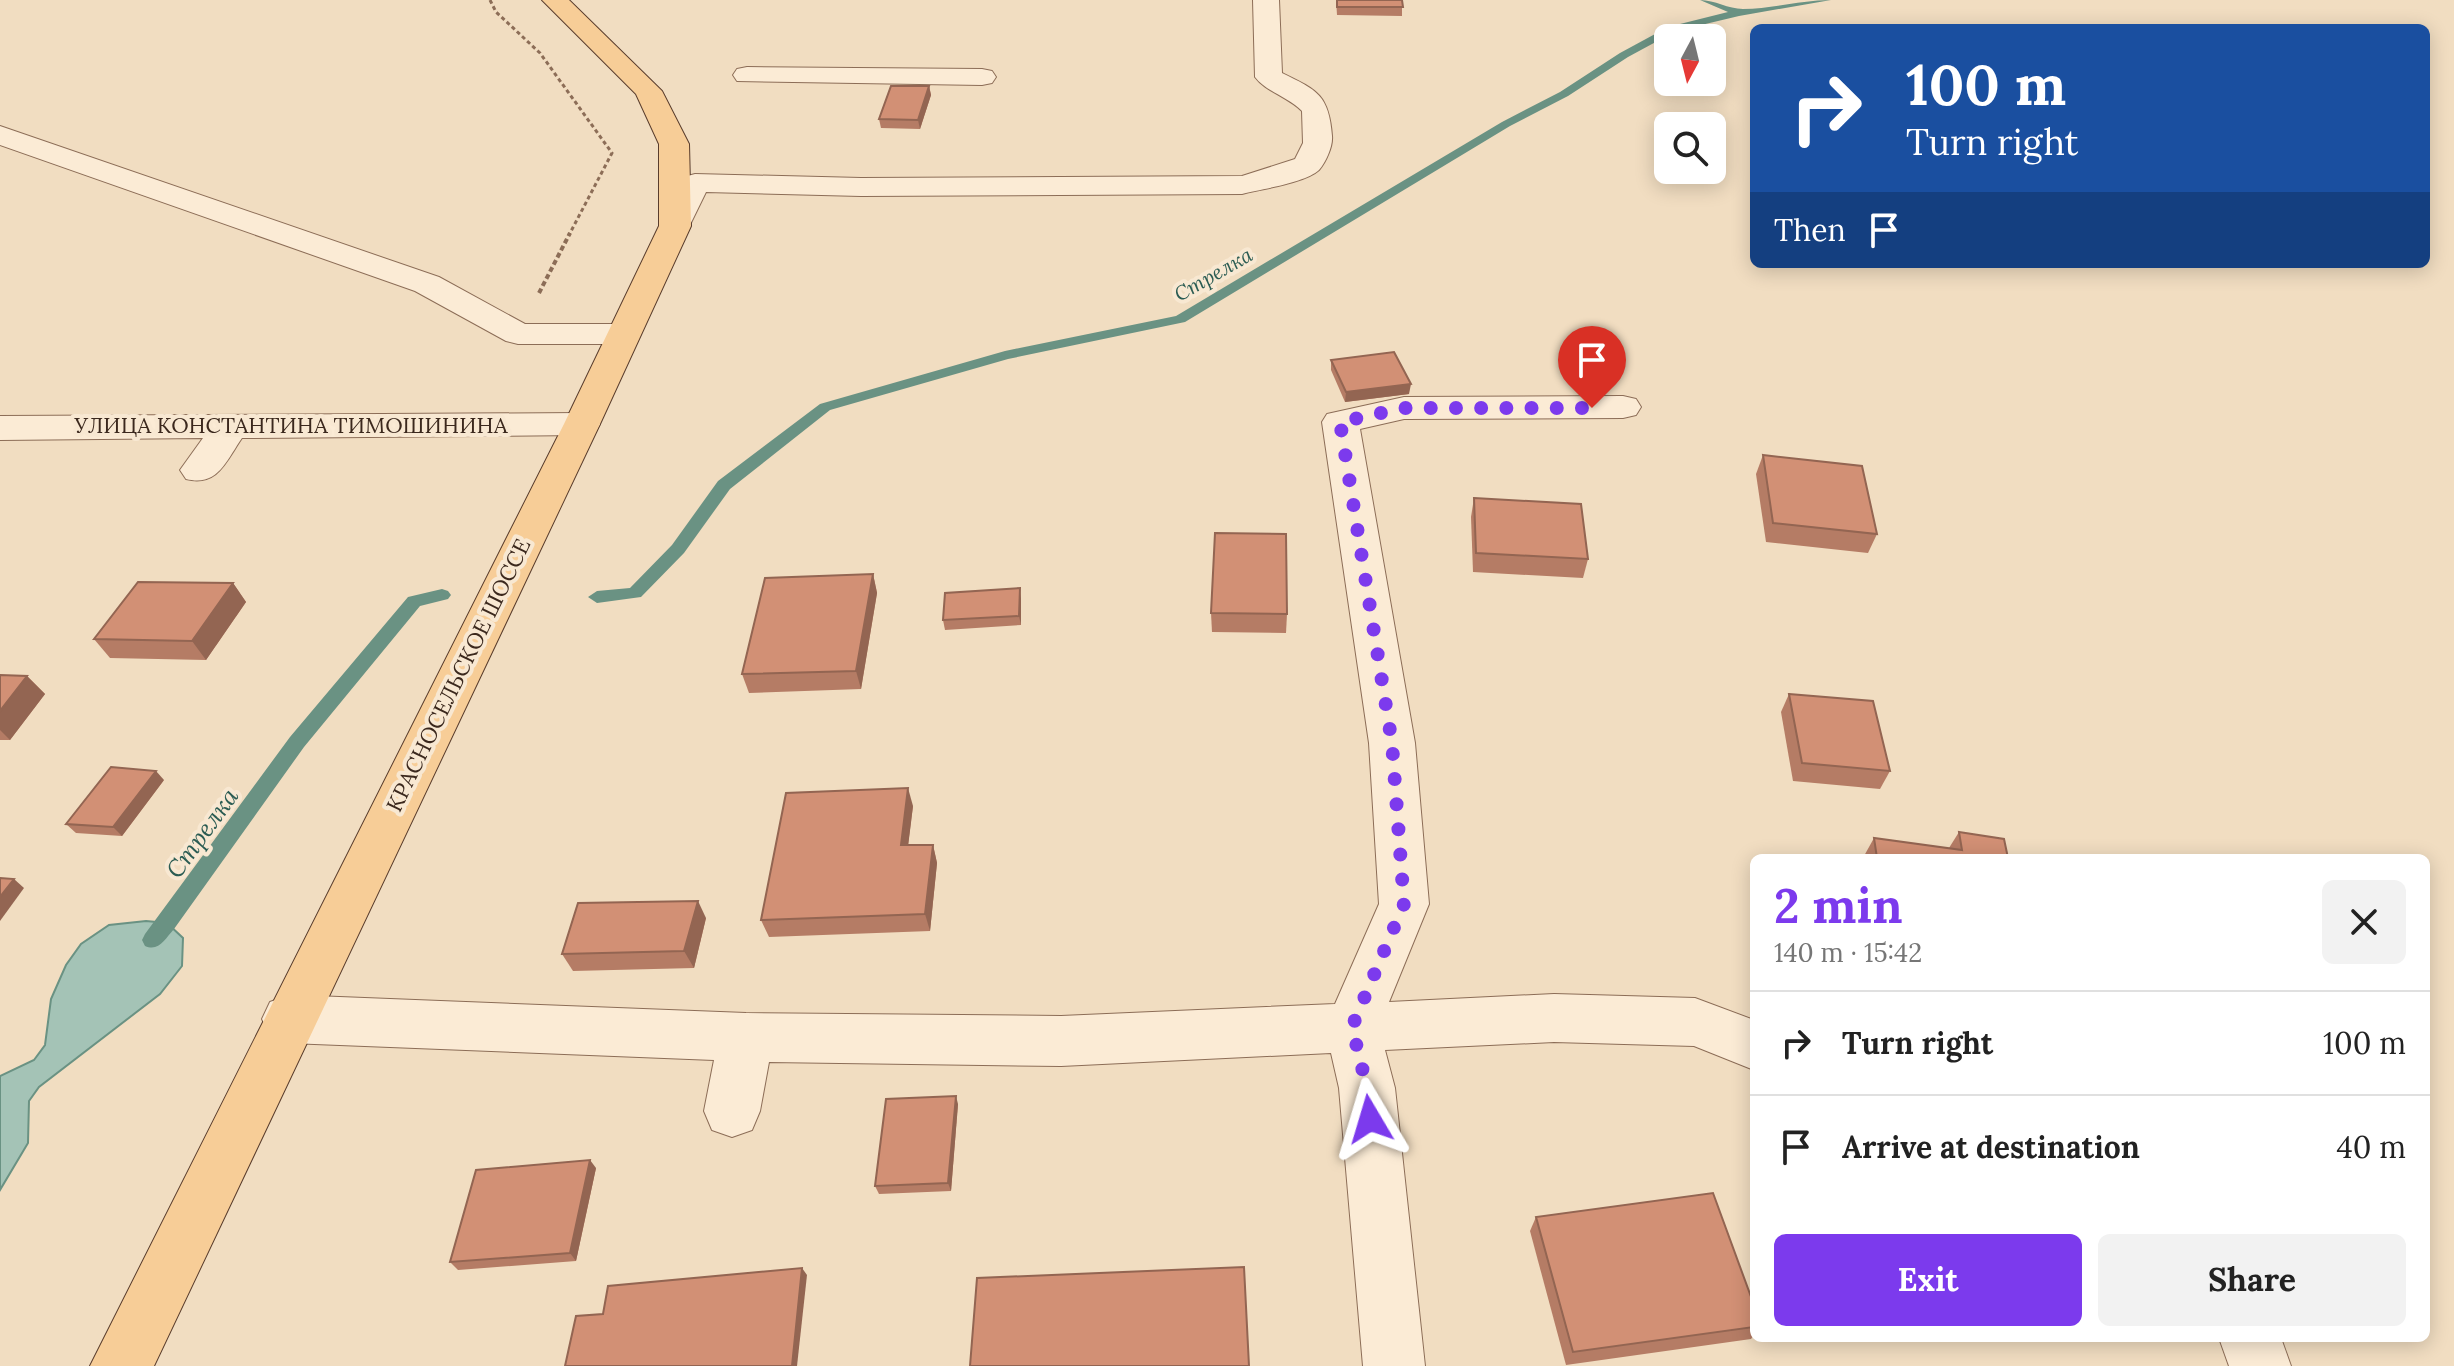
<!DOCTYPE html>
<meta charset="utf-8">
<style>
:root{--surface:#fff;--page:#f2f2f2;--text:#222;--muted:#767676;--line:#e0e0e0;--accent:#7c3aed}
body{margin:0;font-family:Lora,serif;background:var(--page);color:var(--text);height:100vh;display:flex;flex-direction:column;font-size:30px;white-space:nowrap}
*{box-sizing:border-box;margin:0}
p{font-size:26px;color:var(--muted)}
.icon{flex:none;width:44px;height:44px;fill:none;stroke:currentColor;stroke-width:2;stroke-linecap:round;stroke-linejoin:round}
.map{position:relative;flex:1;overflow:hidden}
.sheet{position:absolute;left:1750px;top:854px;width:680px;height:488px;display:flex;flex-direction:column;background:var(--surface);border-radius:12px;box-shadow:0 4px 20px #0003}
.sheet>*{flex:none}
.top-card{position:absolute;left:1750px;top:24px;width:680px;height:244px;border-radius:12px;box-shadow:0 4px 20px #0003;background:#1a4fa0;color:#fff;overflow:hidden}
.needle{width:52px;rotate:187deg}
.tools{position:absolute;left:1654px;top:24px;display:grid;gap:16px}
.tools a{display:grid;place-items:center;width:72px;height:72px;border-radius:12px;background:var(--surface);box-shadow:0 4px 20px #0003;font-size:40px}
.pin{position:absolute;display:grid;place-items:center;width:68px;height:68px;color:#fff;margin:-82px -34px;border-radius:50% 50% 50% 0;rotate:-45deg;box-shadow:0 0 8px #0007}
.pin .icon{rotate:45deg}
.me{position:absolute;width:88px;margin:-44px;rotate:353deg;stroke-linejoin:round;filter:drop-shadow(0 0 6px #0008)}
.turn{display:flex;align-items:center;gap:28px;height:168px;padding:0 24px;font-size:36px}
.turn .icon{width:104px;height:104px;stroke-width:2.5}
.turn b{display:block;font-size:56px;line-height:68px}
.then{display:flex;align-items:center;height:76px;padding:0 24px;background:#0003;gap:16px;font-size:30px}
.round{display:grid;place-items:center;flex:none;width:84px;height:84px;border-radius:12px;background:var(--page)}
.overview{display:flex;align-items:center;justify-content:space-between;height:136px;padding:0 24px}
h1{font-size:48px;font-weight:800;line-height:60px;color:var(--accent)}
.cta{display:flex;gap:16px;margin-top:auto;padding:16px 24px}
.cta a{flex:1;height:92px;border-radius:12px;background:var(--accent);color:#fff;font-size:32px;font-weight:800;line-height:92px;text-align:center}
.cta a+a{background:var(--page);color:var(--text)}
ul{padding:0;list-style:none}
li{display:flex;align-items:center;gap:24px;height:104px;padding:0 24px;border-top:2px solid var(--line)}
li div{flex:1}
li b{display:block;font-size:30px}
li em{font-style:normal}
.map>svg:first-child{display:block}
</style>
<div class="map">
<svg width="2454" height="1366" viewBox="0 0 2454 1366">
<rect width="100%" height="100%" fill="#f1ddc1"/>
<!-- water -->
<path fill="#a4c3b6" stroke="#6a9283" stroke-width="2" d="M146,921L167,923L183,938L182,966L160,994L39,1087L29,1101L28,1143L0,1190V1076L34,1060L45,1045L51,999L66,965L81,944L109,925Z"/>
<g fill="none" stroke-linecap="round" stroke-linejoin="round">
<!-- stream -->
<g fill="#6a9283" fill-rule="evenodd">
<path d="M1700,0C1715,0 1728,9 1743,9C1772,9 1801,0 1831,0L1739,16L1676,31L1628,57L1568,96L1510,126L1185,322L1008,359L830,410L730,489L684,553L641,597L597,603L588,597L597,591L630,588L672,545L718,481L820,404L1005,351L1176,316L1502,122L1560,92L1620,53L1668,27L1728,12Z"/>
<path d="M442,589L448,591L451,595L448,599L420,606L304,747L174,929C165,939 159,952 145,946L142,940L145,934L290,737L408,597Z"/>
</g>
<!-- minor casing -->
<g stroke="#8c6d57" stroke-width="2">
<g id="minor">
<path d="M1253,0H1279L1282,73C1317,90 1329,95 1332,136C1333,146 1326,162 1319,170C1305,183 1261,189 1242,194L861,196L706,192L686,233L675,235L664,233L659,226L680,183L684,177L695,174L861,178L1242,176L1295,159L1303,143L1302,111C1288,97 1265,91 1255,77Z"/>
<path d="M747,67L982,69L992,71L996,77L992,83L982,85L737,81L733,75L737,69Z"/>
<path d="M0,126L439,277L525,324H624L636,327L641,334L636,341L624,344H518L506,341L415,291L0,145Z"/>
<path d="M1623,396L1636,399L1641,407L1636,415L1623,418L1404,419L1360,429L1415,743L1429,904L1389,1002L1554,994L1695,998L1754,1020V1070L1694,1046L1554,1042L1385,1050L1395,1088L1425,1366H1363L1339,1088L1331,1053L1061,1066L769,1062L760,1111L752,1130L732,1137L712,1130L704,1111L714,1060L289,1043L270,1036L262,1019L270,1002L289,995L746,1013L1061,1016L1335,1004L1379,904L1369,743L1322,422L1327,414L1404,397Z"/>
<path d="M582,413L595,416L600,424L595,432L582,435L242,438C226,461 218,487 186,479L180,470L203,438L0,440V416Z"/>
<path d="M2219,1338H2281L2291,1366H2229Z"/>
</g>
</g>
<!-- major casing -->
<g stroke="#593c2c" stroke-width="2">
<path id="major" d="M542,0H569L662,91L689,144L691,226L600,424L154,1366H90L564,424L659,226V144L636,94Z"/>
</g>
<!-- path-far1 -->
<path stroke="#8c6d57" stroke-width="3" stroke-dasharray="4 3" stroke-linecap="butt" d="M490,0L496,12L540,53L612,153L569,235"/>
<!-- path -->
<path stroke="#8c6d57" stroke-width="4" stroke-dasharray="5 3" stroke-linecap="butt" d="M539,293L570,233"/>
<!-- minor -->
<use href="#minor" fill="#fbebd5" fill-rule="evenodd"/>
<!-- major -->
<use href="#major" fill="#f7cd97" fill-rule="evenodd"/>
</g>
<!-- wall -->
<g fill="#b57c65">
<path d="M1336,0H1402V16L1337,15Z"/>
<path d="M929,86L931,95L920,129L881,128L879,119Z"/>
<path d="M1331,360L1409,394L1345,402L1331,370Z"/>
<path d="M1763,455L1877,534L1868,553L1766,542L1756,474Z"/>
<path d="M1474,498L1588,559L1583,578L1473,572L1471,517Z"/>
<path d="M873,574L877,593L861,689L749,693L742,674Z"/>
<path d="M233,583L246,602L206,660L110,658L94,639Z"/>
<path d="M1021,598V625L945,630L943,620Z"/>
<path d="M1211,613L1287,614L1286,633L1212,632Z"/>
<path d="M0,675L27,676L45,694L10,740H0Z"/>
<path d="M1789,694L1890,771L1880,789L1793,781L1781,712Z"/>
<path d="M164,780L122,836L76,833L66,824Z"/>
<path d="M913,806L908,845H933L937,863L930,931L769,937L761,920Z"/>
<path d="M1959,832L2008,858H1864V856L1874,838L1949,848Z"/>
<path d="M706,918L694,968L573,971L562,954Z"/>
<path d="M958,1104L951,1191L879,1194L875,1186Z"/>
<path d="M596,1168L576,1261L458,1270L450,1262Z"/>
<path d="M1536,1217L1754,1305V1335L1751,1339L1566,1365L1530,1231Z"/>
</g>
<!-- shaded-wall -->
<g fill="#936552">
<path d="M929,86L931,95L920,129L918,120Z"/>
<path d="M1411,384L1409,394L1345,402L1346,392Z"/>
<path d="M873,574L877,593L861,689L856,671Z"/>
<path d="M233,583L246,602L206,660L192,641Z"/>
<path d="M1020,588L1021,598V625L1019,616Z"/>
<path d="M27,676L45,694L10,740L0,730V711Z"/>
<path d="M156,771L164,780L122,836L113,827Z"/>
<path d="M908,788L913,806L906,863L901,845Z"/>
<path d="M933,845L937,863L930,931L925,914Z"/>
<path d="M14,879L24,888L0,921V897Z"/>
<path d="M698,901L706,918L694,968L684,951Z"/>
<path d="M956,1096L958,1104L951,1191L948,1183Z"/>
<path d="M590,1160L596,1168L576,1261L570,1253Z"/>
<path d="M802,1268L807,1275L797,1366H792Z"/>
</g>
<!-- building -->
<g fill="#d29075" stroke="#936552" stroke-width="2">
<path d="M1337,0H1402L1403,7H1337Z"/>
<path d="M891,86H929L918,120L879,119Z"/>
<path d="M1394,352L1411,384L1346,392L1331,360Z"/>
<path d="M1763,455L1862,466L1877,534L1773,523Z"/>
<path d="M1474,498L1581,504L1588,559L1476,553Z"/>
<path d="M1215,533L1286,534L1287,614L1211,613Z"/>
<path d="M873,574L856,671L742,674L765,578Z"/>
<path d="M138,582L233,583L192,641L94,639Z"/>
<path d="M1020,588L1019,616L943,620L945,593Z"/>
<path d="M0,675L27,676L0,711Z"/>
<path d="M1789,694L1873,701L1890,771L1802,763Z"/>
<path d="M111,767L156,771L113,827L66,824Z"/>
<path d="M908,788L901,845H933L925,914L761,920L786,793Z"/>
<path d="M1959,832L2004,839L2008,858H1877L1874,838L1962,850Z"/>
<path d="M0,878L14,879L0,897Z"/>
<path d="M698,901L684,951L562,954L578,903Z"/>
<path d="M956,1096L948,1183L875,1186L886,1099Z"/>
<path d="M590,1160L570,1253L450,1262L476,1170Z"/>
<path d="M1713,1193L1754,1305V1327L1573,1352L1536,1217Z"/>
<path d="M1244,1267L1249,1366H970L977,1278Z"/>
<path d="M802,1268L792,1366H565L576,1316L603,1314L608,1286Z"/>
</g>
<g fill="none" stroke-linecap="round" stroke-linejoin="round">
<!-- route -->
<path stroke="#7c3aed" stroke-width="14" stroke-dasharray="0 25.2" d="M1370,1119L1367,1088L1352,1027L1404,904L1392,743L1340,422L1404,408H1592"/>
</g>
<g text-anchor="middle" dominant-baseline="central" stroke-width="8" stroke-linejoin="round" paint-order="stroke">
<!-- far-water labels -->
<g font-size="20" font-style="italic" fill="#2b5c53" stroke="#f8e8d2">
<text transform="translate(1213 274) rotate(-30)">Стрелка</text>
</g>
<!-- street labels -->
<g font-size="22" fill="#3b281d" stroke="#f8e8d2">
<text x="291" y="425">УЛИЦА КОНСТАНТИНА ТИМОШИНИНА</text>
<text transform="translate(458 675) rotate(-64)">КРАСНОСЕЛЬСКОЕ ШОССЕ</text>
</g>
<!-- water labels -->
<g font-size="24" font-style="italic" fill="#2b5c53" stroke="#f8e8d2">
<text transform="translate(202 833) rotate(-54)">Стрелка</text>
</g>
</g>
</svg>
<div class="tools">
<a><svg class="needle" viewBox="-14 -14 28 28"><path d="M0-13l5 13h-10z" fill="#e53935"/><path d="M0 13l5-13h-10z" fill="#767676"/></svg></a>
<a><svg class="icon" aria-label="search" viewBox="0 0 24 24"><circle cx="10" cy="10" r="6"/><path d="M15 15l6 6"/></svg></a>
</div>
<div class="pin" style="left:1592px;top:408px;background:#d93025"><svg class="icon" aria-label="arrive" viewBox="0 0 24 24"><path d="M6 21V4h12l-3 4 3 4H6"/></svg></div>
<svg class="me" style="left:1370px;top:1119px" viewBox="-20 -20 40 40"><path d="M0-17L14 15 0 8-14 15z" fill="#7c3aed" stroke="#fff" stroke-width="4"/></svg>
<div class="top-card">
<div class="turn"><svg class="icon" aria-label="right" viewBox="0 0 24 24"><path d="M7 20v-9h11M14 6l5 5-5 5"/></svg><div><b>100 m</b>Turn right</div></div>
<div class="then">Then<svg class="icon" aria-label="arrive" viewBox="0 0 24 24"><path d="M6 21V4h12l-3 4 3 4H6"/></svg></div>
</div>
<section class="sheet">
<div class="overview"><div><h1>2 min</h1><p>140 m · 15:42</p></div><a class="round"><svg class="icon" aria-label="close" viewBox="0 0 24 24"><path d="M6 6l12 12M18 6L6 18"/></svg></a></div>
<ul>
<li><svg class="icon" aria-label="right" viewBox="0 0 24 24"><path d="M7 20v-9h11M14 6l5 5-5 5"/></svg><div><b>Turn right</b></div><em>100 m</em></li>
<li><svg class="icon" aria-label="arrive" viewBox="0 0 24 24"><path d="M6 21V4h12l-3 4 3 4H6"/></svg><div><b>Arrive at destination</b></div><em>40 m</em></li>
</ul>
<div class="cta"><a>Exit</a><a>Share</a></div>
</section>
</div>
